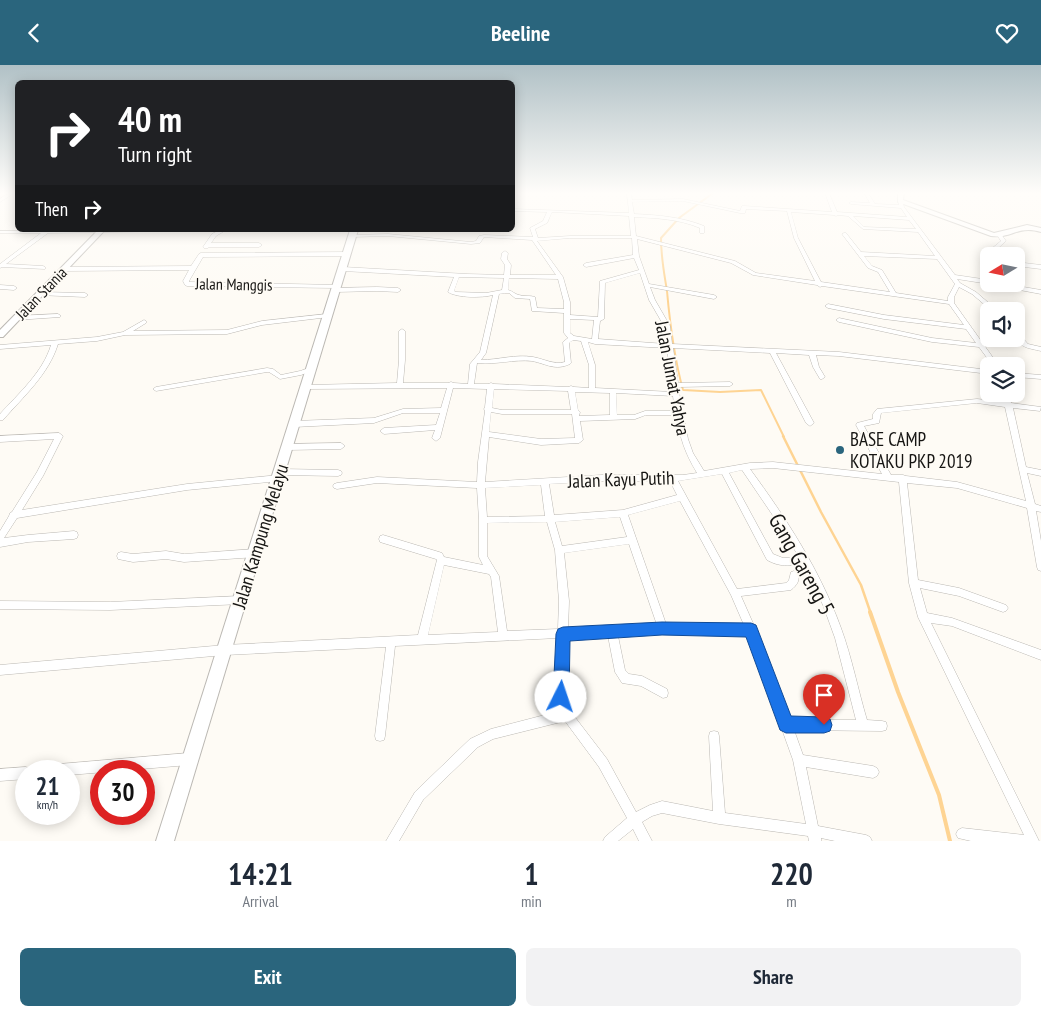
<!DOCTYPE html>
<style>
:root{--surface:#fff;--page:#f2f2f3;--text:#1f2937;--muted:#747a83;--accent:#2a657d}
body{margin:0;font-family:"PT Sans Narrow",sans-serif;background:var(--page);color:var(--text);height:100vh;display:flex;flex-direction:column;font-size:19px;white-space:nowrap}
*{box-sizing:border-box;margin:0}
p{font-size:16px;color:var(--muted)}
.icon{flex:none;width:28px;height:28px;fill:none;stroke:currentColor;stroke-width:2;stroke-linecap:round;stroke-linejoin:round}
.map{position:relative;height:776px;overflow:hidden}
.side{display:flex;flex-direction:column;background:var(--surface);flex:1}
.side>*{flex:none}
.guide{position:absolute;left:15px;top:15px;width:500px;height:152px;border-radius:8px;box-shadow:0 2px 12px #0003;background:#202124;color:#fff;overflow:hidden}
.needle{width:32px;rotate:260deg}
.controls{position:absolute;left:980px;top:182px;display:grid;gap:10px}
.controls a{display:grid;place-items:center;width:45px;height:45px;border-radius:8px;background:var(--surface);box-shadow:0 2px 12px #0003;font-size:25px}
.speed{position:absolute;left:15px;top:695px;display:flex;gap:10px;font-size:25px;font-weight:700;text-align:center}
.speed>*{display:grid;place-content:center;width:65px;height:65px;border-radius:50%;background:var(--surface);box-shadow:0 2px 12px #0003;line-height:1}
.speed small{font-size:12px;font-weight:400}
.speed .limit{border:8px solid #d22;background:#fff;color:#111}
.pin{position:absolute;display:grid;place-items:center;width:42px;height:42px;color:#fff;margin:-51px -21px;border-radius:50% 50% 50% 0;rotate:-45deg;box-shadow:0 0 5px #0007}
.pin .icon{rotate:45deg}
.me{position:absolute;width:55px;margin:-28px;rotate:4deg;stroke-linejoin:round;filter:drop-shadow(0 0 4px #0008)}
.turn{display:flex;align-items:center;gap:18px;height:105px;padding:0 20px;font-size:22px}
.turn .icon{width:65px;height:65px;stroke-width:2.5}
.turn b{display:block;font-size:35px;line-height:42px}
.then{display:flex;align-items:center;height:48px;padding:0 20px;background:#0003;gap:10px;font-size:19px}
.eta{display:flex;justify-content:space-evenly;align-items:center;height:85px;text-align:center}
.eta b{font-size:30px;font-weight:700;line-height:35px}
.button{display:flex;gap:10px;margin-top:auto;padding:10px 20px}
.button a{flex:1;height:58px;border-radius:8px;background:var(--accent);color:#fff;font-size:20px;font-weight:700;line-height:58px;text-align:center}
.button a+a{background:var(--page);color:var(--text)}
header{display:flex;justify-content:space-between;align-items:center;height:65px;padding:0 20px;background:var(--accent);color:#fff;font-size:22px;font-weight:700}
.map>svg:first-child{display:block}
</style>
<header><svg class="icon" aria-label="back" viewBox="0 0 24 24"><path d="M15 5l-7 7 7 7"/></svg>Beeline<svg class="icon" aria-label="heart" viewBox="0 0 24 24"><path d="M12 20l-8-8c-3-5 5-10 8-4 3-6 11-1 8 4z"/></svg></header>
<div class="map">
<svg width="1041" height="776" viewBox="0 0 1041 776">
<rect width="100%" height="100%" fill="#fefbf5"/>
<g fill="none" stroke-linecap="round" stroke-linejoin="round">
<!-- stream-far2 -->
<path stroke="#fed493" stroke-width="2" d="M713,128L679,153L661,173C661,193 664,207 667,226C670,260 674,292 683,325L720,327L761,325L784,372"/>
<!-- stream-far1 -->
<path stroke="#fed493" stroke-width="2.5" d="M783,371L821,447L861,520L871,549"/>
<!-- stream -->
<path stroke="#fed493" stroke-width="4" d="M870,547L898,627L939,730L950,776"/>
<!-- minor casing -->
<g stroke="#bbb8b3" stroke-width="1">
<g id="minor">
<path d="M9,128H14L0,137V134Z"/>
<path d="M627,128H631L632,135L683,134L740,146L742,141H744L832,147L825,128H829L837,147L907,152L901,143L851,139L849,138L851,137L870,138L864,128H868L875,139L899,140L898,136L900,135H902L904,142L955,210L989,215V219L957,214L960,218L976,227L998,246H992L972,229L959,222L954,232V238L999,301H993L979,282L932,277L839,257L836,255L839,253L932,273L976,278L966,264L884,254L828,243L825,241L828,239L884,250L964,260L949,239L822,221L820,222L817,220L753,210L731,198L637,174L639,191L649,219L714,230L717,232L714,234L650,222L655,235L670,261L672,279L839,287L989,305V309L839,291L816,290L819,302L825,312L822,314H820L813,302L809,290L776,288L814,358L810,361L806,358L770,288L673,283L678,318L730,317L733,319L730,321L678,322L688,374L693,388L704,406L750,398L773,397L882,409L856,360L857,358L873,354V349L877,344L977,334L1004,337L1003,329H1009L1011,338L1041,342L1040,346L1013,343L1026,402L1041,405V411L1027,408L1035,439L1041,441V447L1036,446L1041,476V506L1038,505L1037,502L1027,443L957,423L907,418L918,515L959,523L1006,540L1008,543L1006,546L1003,547L959,531L920,523L927,548L952,553L1041,585V595L952,561L931,558L1039,776H971L958,773L956,769L958,765L962,763L1024,770L918,552L909,518L899,417L773,403L750,404C786,453 820,505 841,563C852,593 858,625 867,655L882,656L886,657L887,661L886,665L882,666L794,665L803,690L873,701L877,703L879,707L877,711L873,713L806,702L818,761L866,770L870,772L872,776H835L821,773V776H809L808,771L719,759L662,748L652,751L642,757L652,776H639L633,764L618,776H603L605,772L627,753L599,702L565,656L493,674L478,682L423,735L399,776H386L415,727L470,674L491,664L560,646L556,632L558,573L395,581L385,671L384,675L380,676L376,675L375,671L386,582L225,590L0,610V600L225,580L418,570L437,495L436,494L380,477L379,474L380,471L383,470L439,487L442,488L444,492L483,500L479,492V455L477,423L377,418L337,424L334,423L333,421L334,419L337,418L377,412L477,417L478,397L485,346L484,344L485,342L487,324L453,323L440,373L436,376L432,373L435,365L384,369L380,366L384,363L436,360L440,348H403L374,358L294,362L290,359L294,356L374,353L403,344L441,343L447,323L306,324L303,322L306,320L397,318L399,295V266L402,264L405,266V295L403,318H448L451,317L454,318L468,319L470,299L480,287L493,230C482,233 457,233 448,227L454,212L343,206L340,204L343,202L467,209L504,210L505,200L501,194L502,188L505,186L508,188L507,194L511,200L510,210H556L532,175L484,172L480,178L471,179L388,171L352,172L350,171L352,170L388,169L471,177L476,176L479,171L484,170L533,172L530,163L543,156L547,147L512,146V144L629,148ZM683,136L740,148H745L746,144L787,146L794,173L815,216L756,208L735,196L636,171L634,152C656,153 679,154 700,163V168H704V161C682,152 657,150 634,149L632,137ZM552,147L629,151L631,171H570L538,173L535,164L547,158ZM791,147L834,150L836,151L838,150L848,151L863,164L918,167L935,191L861,187L846,168H844L842,169L868,203L878,207L890,227L821,217L798,173ZM853,151L909,155L916,164L864,162ZM570,173H632L633,190L586,198L583,200L586,202L634,193L639,205L600,216L598,252L570,250V237L563,212L537,176ZM864,191L937,194L955,219L948,232V236L896,228L882,205L872,201ZM640,208L649,235L664,261L666,279L598,274L600,256L604,254L605,218ZM459,212L504,213L502,225L486,228L456,227L454,226ZM509,213L558,214L564,237V244L537,243L535,232C530,230 524,232 519,230C514,229 513,226 508,225ZM505,228H509L515,233L530,234L532,246L564,248V268L568,273L563,277L565,297C554,300 544,294 533,292C516,289 498,295 481,295L486,288L499,229ZM570,254L594,255L592,274L574,271L570,268ZM573,275L581,276L589,300V323L574,322L571,321L568,322L494,319L491,318L488,319H474L477,298C496,300 514,294 532,296C547,299 555,306 570,299L571,298L569,278ZM588,277L595,279L667,283L672,327L595,323V300ZM494,324L568,326L571,345H502L492,343ZM575,327L610,328V350L579,351L580,347L578,345ZM616,328L673,331L675,346H645L634,350H617ZM977,338L1005,342L1026,436L957,417L906,411L903,410H891L864,361L879,358L881,348ZM491,347L502,349H572L575,373L541,374L489,367ZM646,350H676C681,375 684,386 697,408L683,410H602L485,417L489,372L541,380L579,378L583,375L580,356L635,354ZM742,405L780,461L799,492L783,493L773,489L729,408ZM722,409L767,495C779,502 790,501 803,499L804,501L823,540L835,573L856,655H789L756,565L741,531L791,525C797,520 801,515 797,507L794,506L791,507L789,515L786,518L737,524L678,416ZM602,416H670L677,430L623,445L554,450L549,419ZM541,420L545,451L487,452L485,423ZM680,436L731,530L744,560L666,559L628,450ZM620,452L627,472L562,481L555,457ZM547,457L555,485L559,536L558,564L507,566L499,511L487,491V458ZM629,479L657,560L568,564L569,536L564,488ZM444,500L489,509L491,512L498,567L428,570ZM663,569L748,570L793,695L806,759L725,748L719,671L718,667L714,666L710,667L709,671L713,746L662,736L650,740L636,747L607,694L571,647L566,632L568,573L608,571L615,607L622,618L641,621L663,633L667,632L668,628L667,624L642,611L629,609L625,605L618,571Z"/>
<path d="M170,165L168,166L48,168L6,199L43,201L45,202V204L2,202L0,203V199L41,168H0V166Z"/>
<path d="M220,165H226L216,171L211,178H259L262,180L259,182H209L208,183H204L203,182L212,169Z"/>
<path d="M309,165H349L347,166H311Z"/>
<path d="M997,169H1001L1006,176L996,185L1004,191H999L990,185L1001,176L997,170Z"/>
<path d="M201,188L347,187L350,189L347,191L203,192L189,216V217L339,220L340,221L337,223L187,221L185,220L183,216L189,205L64,206L61,204L64,202L191,201L199,189Z"/>
<path d="M1016,197L1041,200V204L1016,201Z"/>
<path d="M995,219H1006L1041,225V229L998,221Z"/>
<path d="M0,220L14,221L17,223L14,225L0,224Z"/>
<path d="M377,222L398,223L401,225L398,227L377,226L336,227L333,225L336,223Z"/>
<path d="M40,227L85,228L88,230L85,232L38,230L37,229Z"/>
<path d="M58,249L61,251L60,252L16,255L13,253L16,251Z"/>
<path d="M327,249L329,250V252L262,260L227,269L125,270L97,276L58,279C49,309 23,332 3,355H0V349C19,328 43,307 51,280L0,284V280L97,272L123,267L144,255L146,256V258L133,266L227,265L262,256Z"/>
<path d="M1016,267L1018,268L1028,279L1041,282V286C1029,283 1016,283 1016,267Z"/>
<path d="M312,302L315,304L314,305L301,310L280,314L269,307H267L156,326L153,324L156,322L267,303L273,304L281,310L300,306Z"/>
<path d="M1016,308L1041,310V314L1016,312Z"/>
<path d="M59,368L63,371L43,411L22,445L187,419L279,410L282,411L283,413L282,415L279,416L187,425L17,453L4,473L28,470L74,466L77,467L78,470L77,473L74,474L28,477L0,482V466L9,451L10,448L12,447L37,407L54,374L0,377V371Z"/>
<path d="M341,378L345,381L341,384L287,385L283,382L287,379Z"/>
<path d="M280,404L338,405L341,406L342,408L341,410L338,411L280,410L277,409L276,407L277,405Z"/>
<path d="M256,484L259,485L260,488L259,491L256,492L184,497L166,494L133,497L118,494L117,491L118,488L121,487L133,489L166,486L184,489Z"/>
<path d="M241,531L244,532L246,535L244,538L241,539L110,545L0,544V536L110,537Z"/>
<path d="M189,688L193,690L195,694L193,698L189,700L69,710V706H42L44,702L48,700Z"/>
<path d="M26,702L30,704L31,706H26V714L0,716V704Z"/>
</g>
</g>
<!-- tertiary casing -->
<g stroke="#bbb8b3" stroke-width="2">
<g id="tertiary">
<path d="M898,128H904L903,135L994,168L1027,160L1041,163V167C1017,160 1012,174 991,171L898,137Z"/>
<path d="M98,165H105L3,272H0V265Z"/>
</g>
</g>
<!-- secondary casing -->
<g stroke="#bbb8b3" stroke-width="2">
<path id="secondary" d="M350,165H358L174,776H156Z"/>
</g>
<!-- minor -->
<use href="#minor" fill="#fff" fill-rule="evenodd"/>
<!-- tertiary -->
<use href="#tertiary" fill="#fff" fill-rule="evenodd"/>
<!-- secondary -->
<use href="#secondary" fill="#fff" fill-rule="evenodd"/>
</g>
<!-- sky -->
<linearGradient id="sky" x2="0" y2="1"><stop stop-color="#b1c1c6"/><stop offset="0.54" stop-color="#fffdfa"/><stop offset="1" stop-color="#fffdfa" stop-opacity="0"/></linearGradient>
<rect width="1041" height="237" fill="url(#sky)"/>
<!-- route -->
<path fill="#1a73e8" stroke="#114b97" d="M662,557L751,558L756,560L791,651L824,652L830,654L832,660L830,666L824,668H786L780,665L746,572L662,570L570,576L569,632L566,637L561,640L555,637L553,632L556,569L558,564L563,562Z"/>
<!-- markers -->
<circle fill="#2a657d" stroke="#fefbf5" stroke-width="2" cx="840" cy="385" r="5"/>
<g text-anchor="middle" dominant-baseline="central" stroke-width="4" stroke-linejoin="round" paint-order="stroke">
<!-- far-street labels -->
<g font-size="16" fill="#161513" stroke="#fefbf5">
<text transform="translate(234 219) rotate(1)">Jalan Manggis</text>
<text transform="translate(41 228) rotate(-46)">Jalan Stania</text>
</g>
<!-- street labels -->
<g font-size="19" fill="#161513" stroke="#fefbf5">
<text transform="translate(673 313) rotate(79)">Jalan Jumat Yahya</text>
<text transform="translate(621 414) rotate(-2)">Jalan Kayu Putih</text>
<text transform="translate(260 471) rotate(-73)">Jalan Kampung Melayu</text>
</g>
<!-- poi labels -->
<g font-size="19" fill="#161513" stroke="#fefbf5" text-anchor="start">
<text x="850" y="374">BASE CAMP<tspan x="850" dy="22">KOTAKU PKP 2019</tspan></text>
</g>
<!-- near-street labels -->
<g font-size="22" fill="#161513" stroke="#fefbf5">
<text transform="translate(802 499) rotate(61)">Gang Gareng 5</text>
</g>
</g>
</svg>
<div class="controls">
<a><svg class="needle" viewBox="-14 -14 28 28"><path d="M0-13l5 13h-10z" fill="#e53935"/><path d="M0 13l5-13h-10z" fill="#747a83"/></svg></a>
<a><svg class="icon" aria-label="sound" viewBox="0 0 24 24"><path d="M4 9h4l5-4v14l-5-4H4zM17 9q2 3 0 6"/></svg></a>
<a><svg class="icon" aria-label="layers" viewBox="0 0 24 24"><path d="M12 4l9 5-9 5-9-5zM3 14l9 5 9-5"/></svg></a>
</div>
<div class="speed"><div>21<small>km/h</small></div><div class="limit">30</div></div>
<div class="pin" style="left:824px;top:660px;background:#d93025"><svg class="icon" aria-label="arrive" viewBox="0 0 24 24"><path d="M6 21V4h12l-3 4 3 4H6"/></svg></div>
<svg class="me" style="left:561px;top:632px" viewBox="-20 -20 40 40"><circle r="19" fill="#fff"/><path d="M0-13L10 11 0 6-10 11z" fill="#1a73e8"/></svg>
<div class="guide">
<div class="turn"><svg class="icon" aria-label="right" viewBox="0 0 24 24"><path d="M7 20v-9h11M14 6l5 5-5 5"/></svg><div><b>40 m</b>Turn right</div></div>
<div class="then">Then<svg class="icon" aria-label="right" viewBox="0 0 24 24"><path d="M7 20v-9h11M14 6l5 5-5 5"/></svg></div>
</div>
</div>
<section class="side">
<div class="eta">
<div><b>14:21</b><p>Arrival</p></div>
<div><b>1</b><p>min</p></div>
<div><b>220</b><p>m</p></div>
</div>
<div class="button"><a>Exit</a><a>Share</a></div>
</section>
